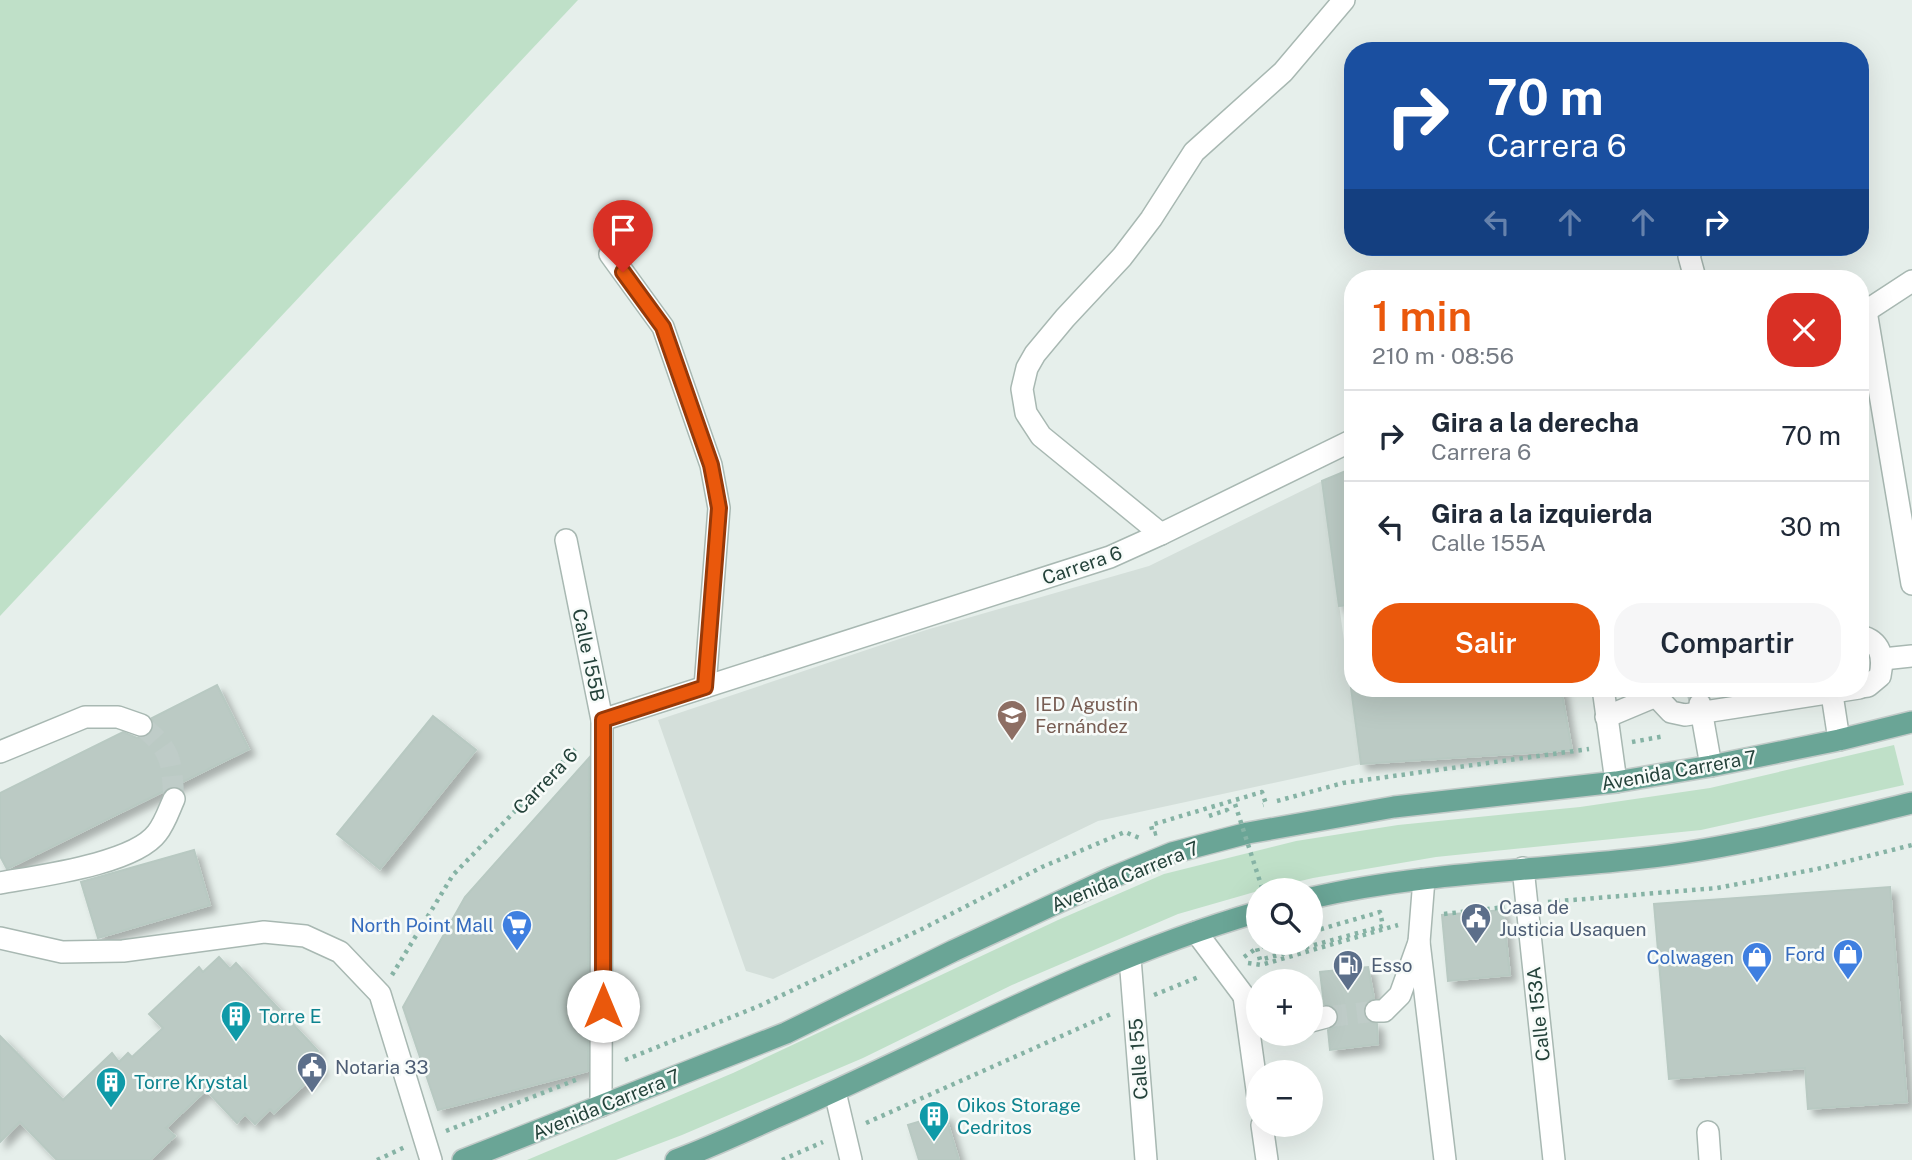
<!DOCTYPE html>
<html lang="es">
<meta charset="utf-8">
<style>
:root{--surface:#fff;--page:#f6f6f7;--text:#1f2937;--muted:#747a83;--line:#e0e1e3;--accent:#ea580c}
body{margin:0;font-family:"Public Sans",sans-serif;background:var(--page);color:var(--text);height:100vh;display:flex;flex-direction:column;font-size:26px;white-space:nowrap}
*{box-sizing:border-box;margin:0}
p{font-size:23px;color:var(--muted)}
.icon{flex:none;width:38px;height:38px;fill:none;stroke:currentColor;stroke-width:2;stroke-linecap:round;stroke-linejoin:round}
.map{position:relative;flex:1;overflow:hidden}
.details{position:absolute;left:1344px;top:270px;width:525px;height:427px;display:flex;flex-direction:column;background:var(--surface);border-radius:28px;box-shadow:0 7px 28px #0002}
.details>*{flex:none}
.banner{position:absolute;left:1344px;top:42px;width:525px;height:214px;border-radius:28px;box-shadow:0 7px 28px #0002;background:#1a4fa0;color:#fff;overflow:hidden}
.fabs{position:absolute;left:1246px;top:878px;display:grid;gap:14px}
.fabs a{display:grid;place-items:center;width:77px;height:77px;border-radius:50%;background:var(--surface);box-shadow:0 7px 28px #0002;font-size:35px}
.pin{position:absolute;display:grid;place-items:center;width:60px;height:60px;color:#fff;margin:-72px -30px;border-radius:50% 50% 50% 0;rotate:-45deg;box-shadow:0 0 7px #0007}
.pin .icon{rotate:45deg}
.me{position:absolute;width:77px;margin:-38px;rotate:0deg;stroke-linejoin:round;filter:drop-shadow(0 0 5px #0008)}
.turn{display:flex;align-items:center;gap:24px;height:147px;padding:0 28px;font-size:32px}
.turn .icon{width:91px;height:91px;stroke-width:2.5}
.turn b{display:block;font-size:49px;line-height:60px}
.lanes{display:flex;align-items:center;height:66px;padding:0 28px;background:#0003;justify-content:center;gap:35px;direction:ltr}
.lanes .off{opacity:.35}
.round{display:grid;place-items:center;flex:none;width:74px;height:74px;border-radius:28px;background:var(--page)}
.summary{display:flex;align-items:center;justify-content:space-between;height:119px;padding:0 28px}
h1{font-size:42px;font-weight:600;line-height:52px;color:var(--accent)}
.primary-button{display:flex;gap:14px;margin-top:auto;padding:14px 28px}
.primary-button a{flex:1;height:80px;border-radius:28px;background:var(--accent);color:#fff;font-size:28px;font-weight:600;line-height:80px;text-align:center}
.primary-button a+a{background:var(--page);color:var(--text)}
ul{padding:0;list-style:none}
li{display:flex;align-items:center;gap:21px;height:91px;padding:0 28px;border-top:2px solid var(--line)}
li div{flex:1}
li b{display:block;font-size:26px}
li em{font-style:normal}
.map>svg:first-child{display:block}
</style>
<div class="map">
<svg width="1912" height="1160" viewBox="0 0 1912 1160">
<defs>
<filter id="shadow"><feDropShadow dx="6" dy="6" stdDeviation="3.5" flood-color="#0004"/></filter>
</defs>
<rect width="100%" height="100%" fill="#e6efeb"/>
<!-- built -->
<path fill="#d4dfda" d="M1322,481L1361,764L1098,821L773,979L746,971L658,720L926,630L1149,566Z"/>
<!-- green -->
<g fill="#bfe0c8">
<path d="M0,0H578L0,616Z"/>
<path d="M1894,745L1904,785L1701,830L1436,857L1313,878L1258,891L1178,914L1012,985L863,1058L682,1135L616,1160H527L733,1073L1058,920L1164,874L1296,841L1398,825L1580,807L1710,788Z"/>
</g>
<!-- building -->
<g fill="#bbcac4" stroke="#b8c9c2" stroke-width="2" filter="url(#shadow)">
<path d="M1353,468V605L1339,606L1322,481Z"/>
<path d="M217,685L249,749L7,869L0,856V793L123,732L137,738L149,735L154,729L152,718Z"/>
<path d="M1351,688H1561L1572,750L1361,764Z"/>
<path d="M433,716L476,750L380,869L337,834Z"/>
<path d="M589,758L588,1071L438,1110L403,1007L465,897Z"/>
<path d="M194,850L210,905L98,938L81,882Z"/>
<path d="M1890,887L1907,1102L1808,1109L1805,1068L1669,1079L1654,904Z"/>
<path d="M1503,910L1510,975L1448,981L1442,915Z"/>
<path d="M219,957L230,969L236,963L318,1051L311,1057L322,1068L274,1113L270,1109L255,1124L245,1114L237,1123L206,1090L166,1128L175,1136L150,1160H57L20,1122L0,1142V1036L63,1100L112,1053L119,1062L128,1053L132,1057L163,1028L149,1014L199,967L203,972Z"/>
<path d="M1368,967L1374,998L1365,1004L1363,1012L1369,1022L1377,1024L1378,1044L1330,1050L1328,1030L1336,1026L1339,1014L1335,1007L1324,1004L1320,972Z"/>
<path d="M945,1114L959,1160H919L908,1125Z"/>
</g>
<g fill="none" stroke-linecap="round" stroke-linejoin="round">
<!-- minor-tunnel -->
<g stroke="#bfccc8" stroke-width="21" stroke-dasharray="21 10" stroke-linecap="butt">
<path d="M1696,688L1700,704"/>
<path d="M141,725C173,752 171,760 174,799"/>
<path d="M1326,1017L1376,1011"/>
</g>
<!-- minor casing -->
<g stroke="#a8b8b2" stroke-width="24">
<g id="minor">
<path d="M1693,247L1689,256L1695,278"/>
<path d="M610,254L663,327L711,465L719,508L705,687"/>
<path d="M1860,312L1866,311L1912,584"/>
<path d="M1860,315L1912,281"/>
<path d="M1161,534L1041,436L1026,413L1022,389L1027,368L1035,354L1065,318L1122,257L1151,219L1194,152L1283,72L1344,0"/>
<path d="M566,540L602,720L601,1106"/>
<path d="M1860,636C1881,641 1884,657 1880,676L1868,686L1860,687"/>
<path d="M1883,659L1912,656"/>
<path d="M1603,688L1616,782"/>
<path d="M1831,688L1839,740"/>
<path d="M1656,696L1671,712L1685,715L1859,688"/>
<path d="M1700,704L1711,766"/>
<path d="M1606,717L1656,696L1659,688"/>
<path d="M602,720L1110,557L1161,534L1353,440"/>
<path d="M0,752L85,717H118L141,725"/>
<path d="M1523,868L1554,1160"/>
<path d="M0,883C38,876 134,864 157,833C165,823 169,810 174,799"/>
<path d="M1196,932L1244,996L1253,1004"/>
<path d="M0,938L62,952L123,951L264,932L305,936L340,952L380,994L431,1160"/>
<path d="M1419,942L1445,1160"/>
<path d="M1130,958L1146,1160"/>
<path d="M1244,996L1258,1097"/>
<path d="M1376,1011H1384L1400,995L1419,942L1424,879"/>
<path d="M1311,1021L1326,1017"/>
<path d="M835,1092L851,1160"/>
<path d="M1262,1125L1267,1160"/>
<path d="M1708,1132L1710,1160"/>
</g>
</g>
<!-- major casing -->
<g stroke="#c2cac8" stroke-width="24">
<g id="major">
<path d="M1311,898C1414,874 1521,871 1626,860C1723,851 1817,826 1912,803"/>
<path d="M463,1160L786,1033L953,951L1113,877L1172,853L1248,833L1394,807L1616,782L1711,766L1839,740L1912,722"/>
<path d="M676,1160C711,1147 745,1131 779,1116C937,1047 1092,960 1258,912"/>
</g>
</g>
<!-- path -->
<g stroke="#86b3a5" stroke-width="4.5" stroke-dasharray="3.5 5" stroke-linecap="butt">
<path d="M1632,742L1665,736"/>
<path d="M1277,801L1343,783L1589,749"/>
<path d="M1209,816L1227,810L1228,814"/>
<path d="M1157,833L1153,834L1151,825L1262,792L1266,804L1263,805"/>
<path d="M1548,902L1717,888L1817,869L1912,845"/>
<path d="M1444,914L1505,907"/>
<path d="M1273,943L1257,948L1260,960L1383,926L1380,912L1311,932"/>
<path d="M1280,943L1283,954"/>
<path d="M1244,957L1257,948"/>
<path d="M1248,963L1261,965L1398,925"/>
<path d="M392,975L453,875L578,746"/>
<path d="M1154,995L1201,976"/>
<path d="M625,1060L759,1006L922,929L1042,867L1125,832L1142,839"/>
<path d="M866,1123L1111,1014"/>
<path d="M446,1131L578,1079"/>
<path d="M377,1160L405,1147"/>
<path d="M782,1160L823,1142"/>
</g>
<!-- minor -->
<use href="#minor" stroke="#fff" stroke-width="21"/>
<!-- major -->
<use href="#major" stroke="#6aa596" stroke-width="21"/>
<!-- path-bridge -->
<path stroke="#86b3a5" stroke-width="4.5" stroke-dasharray="3.5 5" stroke-linecap="butt" d="M1235,804L1263,891"/>
</g>
<g fill="none" stroke-linecap="round" stroke-linejoin="round">
<!-- route casing -->
<g stroke="#983908" stroke-width="18">
<path id="route" d="M603,1006V720L705,687L719,508L715,486L711,465L663,327L623,272"/>
</g>
<!-- route -->
<use href="#route" stroke="#ea580c" stroke-width="12"/>
</g>
<!-- icons -->
<defs>
<g id="school-pin" transform="scale(1.575)"><path d="M0 17L-7.5 6A9.5 9.5 0 1 1 7.5 6Z" fill="#8d6e63" stroke="#f7fbf9"/><path d="M0-5L7-2L0 1L-7-2ZM-4 1L0 2.5L4 1V4Q0 6-4 4Z" fill="#fff"/></g>
<g id="civic-pin" transform="scale(1.575)"><path d="M0 17L-7.5 6A9.5 9.5 0 1 1 7.5 6Z" fill="#5c6f8a" stroke="#f7fbf9"/><path d="M-.6-6.5H3V-4.5H.6V-3L4-1V1h2V6H-6V1h2V-1L-.6-3ZM-1.2 2.5V6h2.4V2.5Z" fill="#fff"/></g>
<g id="supermarket-pin" transform="scale(1.575)"><path d="M0 17L-7.5 6A9.5 9.5 0 1 1 7.5 6Z" fill="#3f7fe0" stroke="#f7fbf9"/><path d="M-6-5.5h2.5l.6 2H6L4.5 2H-2.5L-4.4-4H-6ZM-1.5 3.2a1.3 1.3 0 1 0 .1 0ZM3 3.2a1.3 1.3 0 1 0 .1 0Z" fill="#fff"/></g>
<g id="shop-pin" transform="scale(1.575)"><path d="M0 17L-7.5 6A9.5 9.5 0 1 1 7.5 6Z" fill="#3f7fe0" stroke="#f7fbf9"/><path d="M-5-2.5h2.3a2.7 3.5 0 0 1 5.4 0H5L5.5 6h-11ZM-1.5-2.5h3a1.5 2.3 0 0 0-3 0Z" fill="#fff"/></g>
<g id="fuel-pin" transform="scale(1.575)"><path d="M0 17L-7.5 6A9.5 9.5 0 1 1 7.5 6Z" fill="#5c6f8a" stroke="#f7fbf9"/><path d="M-5.5-6h7V0h2V4h1.3V-2.5L3-4.5l.8-.8L6-3V5H2.5V1h-1V6h-7ZM-4.2-4.7v3.2H.2V-4.7Z" fill="#fff"/></g>
<g id="building-pin" transform="scale(1.575)"><path d="M0 17L-7.5 6A9.5 9.5 0 1 1 7.5 6Z" fill="#0f9aa8" stroke="#f7fbf9"/><path d="M-4-6H4V6H1V3H-1V6H-4ZM-2.5-4.3h1.7v1.8h-1.7ZM.8-4.3h1.7v1.8H.8ZM-2.5-1h1.7V.8h-1.7ZM.8-1h1.7V.8H.8Z" fill="#fff"/></g>
</defs>
<g fill-rule="evenodd">
<use href="#school-pin" x="1012" y="715"/>
<use href="#civic-pin" x="1476" y="918"/>
<use href="#supermarket-pin" x="517" y="925"/>
<use href="#shop-pin" x="1848" y="954"/>
<use href="#shop-pin" x="1757" y="957"/>
<use href="#fuel-pin" x="1348" y="965"/>
<use href="#building-pin" x="236" y="1016"/>
<use href="#civic-pin" x="312" y="1067"/>
<use href="#building-pin" x="111" y="1082"/>
<use href="#building-pin" x="934" y="1116"/>
</g>
<g text-anchor="middle" dominant-baseline="central" stroke-width="5" stroke-linejoin="round" paint-order="stroke">
<!-- street labels -->
<g font-size="19" fill="#24423a" stroke="#f7fbf9">
<text transform="translate(1082 565) rotate(-19)">Carrera 6</text>
<text transform="translate(589 655) rotate(78)">Calle 155B</text>
<text transform="translate(1679 770) rotate(-10)">Avenida Carrera 7</text>
<text transform="translate(545 781) rotate(-46)">Carrera 6</text>
<text transform="translate(1125 876) rotate(-22)">Avenida Carrera 7</text>
<text transform="translate(1538 1014) rotate(-96)">Calle 153A</text>
<text transform="translate(1138 1059) rotate(-94)">Calle 155</text>
<text transform="translate(606 1104) rotate(-22)">Avenida Carrera 7</text>
</g>
<!-- education labels -->
<g font-size="19" fill="#785e54" stroke="#f7fbf9" text-anchor="start">
<text x="1035" y="704">IED Agustín<tspan x="1035" dy="22">Fernández</tspan></text>
</g>
<!-- service labels -->
<g font-size="19" fill="#4e5e75" stroke="#f7fbf9" text-anchor="start">
<text x="1499" y="907">Casa de<tspan x="1499" dy="22">Justicia Usaquen</tspan></text>
<text x="1371" y="965">Esso</text>
<text x="335" y="1067">Notaria 33</text>
</g>
<!-- shop labels -->
<g font-size="19" fill="#366cbe" stroke="#f7fbf9" text-anchor="end">
<text x="494" y="925">North Point Mall</text>
<text x="1825" y="954">Ford</text>
<text x="1734" y="957">Colwagen</text>
</g>
<!-- culture labels -->
<g font-size="19" fill="#0d838f" stroke="#f7fbf9" text-anchor="start">
<text x="259" y="1016">Torre E</text>
<text x="134" y="1082">Torre Krystal</text>
<text x="957" y="1105">Oikos Storage<tspan x="957" dy="22">Cedritos</tspan></text>
</g>
</g>
</svg>
<div class="fabs">
<a><svg class="icon" aria-label="search" viewBox="0 0 24 24"><circle cx="10" cy="10" r="6"/><path d="M15 15l6 6"/></svg></a>
<a>+</a>
<a>−</a>
</div>
<div class="pin" style="left:623px;top:272px;background:#d93025"><svg class="icon" aria-label="arrive" viewBox="0 0 24 24"><path d="M6 21V4h12l-3 4 3 4H6"/></svg></div>
<svg class="me" style="left:603px;top:1006px" viewBox="-20 -20 40 40"><circle r="19" fill="#fff"/><path d="M0-13L10 11 0 6-10 11z" fill="#ea580c"/></svg>
<div class="banner">
<div class="turn"><svg class="icon" aria-label="right" viewBox="0 0 24 24"><path d="M7 20v-9h11M14 6l5 5-5 5"/></svg><div><b>70 m</b>Carrera 6</div></div>
<div class="lanes"><svg class="icon off" aria-label="left" viewBox="0 0 24 24"><path d="M17 20v-9H6M10 6l-5 5 5 5"/></svg><svg class="icon off" aria-label="ahead" viewBox="0 0 24 24"><path d="M12 20V5M6 11l6-6 6 6"/></svg><svg class="icon off" aria-label="ahead" viewBox="0 0 24 24"><path d="M12 20V5M6 11l6-6 6 6"/></svg><svg class="icon" aria-label="right" viewBox="0 0 24 24"><path d="M7 20v-9h11M14 6l5 5-5 5"/></svg></div>
</div>
<section class="details">
<div class="summary"><div><h1>1 min</h1><p>210 m · 08:56</p></div><a class="round" style="background:#d93025;color:#fff"><svg class="icon" aria-label="close" viewBox="0 0 24 24"><path d="M6 6l12 12M18 6L6 18"/></svg></a></div>
<ul>
<li><svg class="icon" aria-label="right" viewBox="0 0 24 24"><path d="M7 20v-9h11M14 6l5 5-5 5"/></svg><div><b>Gira a la derecha</b><p>Carrera 6</p></div><em>70 m</em></li>
<li><svg class="icon" aria-label="left" viewBox="0 0 24 24"><path d="M17 20v-9H6M10 6l-5 5 5 5"/></svg><div><b>Gira a la izquierda</b><p>Calle 155A</p></div><em>30 m</em></li>
</ul>
<div class="primary-button"><a>Salir</a><a>Compartir</a></div>
</section>
</div>
